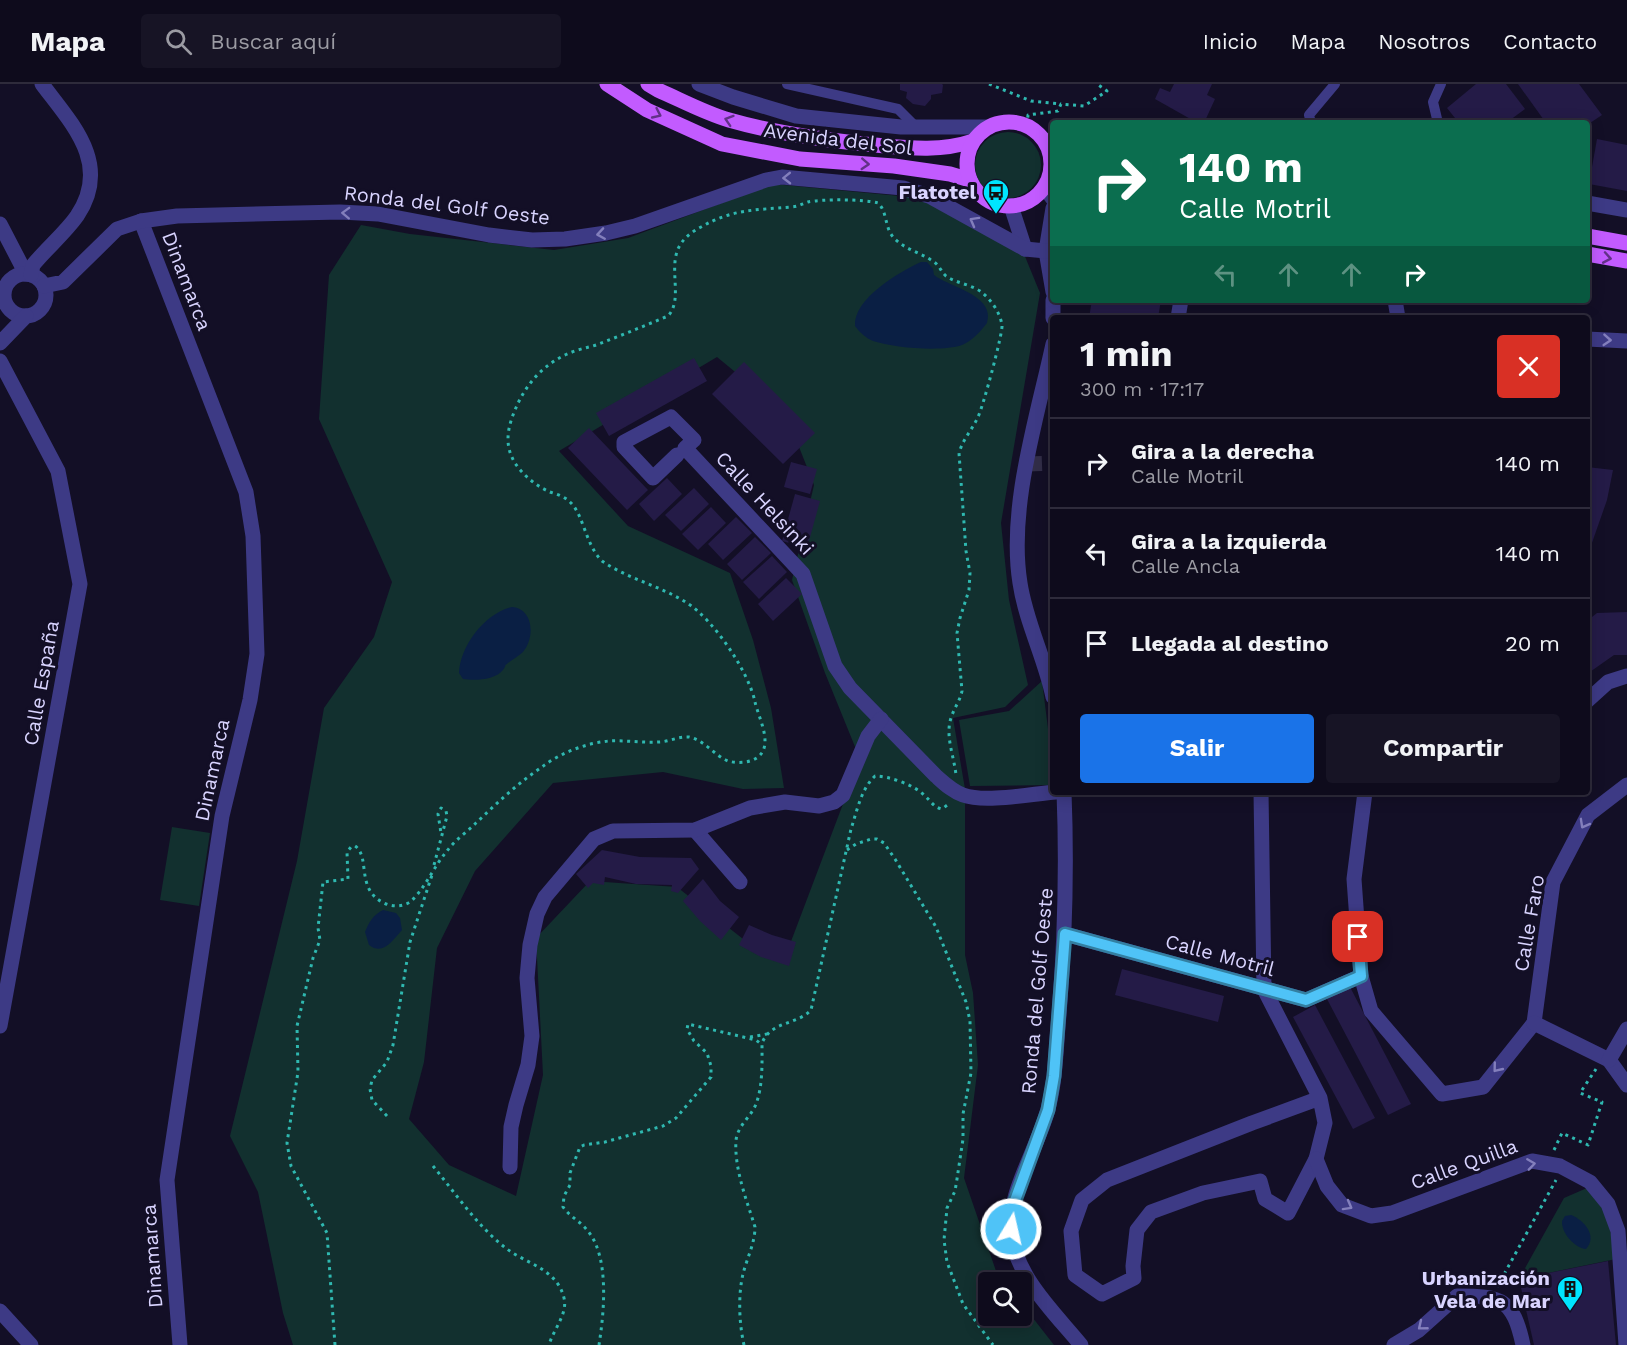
<!DOCTYPE html>
<html lang="es">
<meta charset="utf-8">
<style>
:root{--surface:#0e0b1c;--page:#171425;--text:#f1f3f6;--muted:#9b9ba3;--line:#2e2b3b;--accent:#1a73e8}
body{margin:0;font-family:"Work Sans",sans-serif;background:var(--page);color:var(--text);height:100vh;display:flex;flex-direction:column;font-size:22px;white-space:nowrap}
*{box-sizing:border-box;margin:0}
p{font-size:20px;color:var(--muted)}
.icon{flex:none;width:33px;height:33px;fill:none;stroke:currentColor;stroke-width:2;stroke-linecap:round;stroke-linejoin:round}
.map{position:relative;flex:1;overflow:hidden}
.drawer{position:absolute;left:1050px;top:231px;width:540px;height:480px;display:flex;flex-direction:column;background:var(--surface);border-radius:6px;box-shadow:0 3px 15px #0003,0 0 0 2px var(--line)}
.drawer>*{flex:none}
.top-card{position:absolute;left:1050px;top:36px;width:540px;height:183px;border-radius:6px;box-shadow:0 3px 15px #0003,0 0 0 2px var(--line);background:#0b6e4f;color:#fff;overflow:hidden}
.fabs{position:absolute;left:978px;top:1188px;display:grid;gap:12px}
.fabs a{display:grid;place-items:center;width:54px;height:54px;border-radius:6px;background:var(--surface);box-shadow:0 3px 15px #0003,0 0 0 2px var(--line);font-size:30px}
.pin{position:absolute;display:grid;place-items:center;width:51px;height:51px;color:#fff;margin:-26px;border-radius:12px;box-shadow:0 3px 9px #0006}
.me{position:absolute;width:66px;margin:-33px;rotate:9deg;stroke-linejoin:round;filter:drop-shadow(0 0 4px #0008)}
.turn{display:flex;align-items:center;gap:21px;height:126px;padding:0 30px;font-size:27px}
.turn .icon{width:78px;height:78px;stroke-width:2.5}
.turn b{display:block;font-size:42px;line-height:51px}
.lanes{display:flex;align-items:center;height:57px;padding:0 30px;background:#0003;justify-content:center;gap:30px;direction:ltr}
.lanes .off{opacity:.35}
.round{display:grid;place-items:center;flex:none;width:63px;height:63px;border-radius:6px;background:var(--page)}
.headline{display:flex;align-items:center;justify-content:space-between;height:102px;padding:0 30px}
h1{font-size:36px;font-weight:700;line-height:45px}
.primary-button{display:flex;gap:12px;margin-top:auto;padding:12px 30px}
.primary-button a{flex:1;height:69px;border-radius:6px;background:var(--accent);color:#fff;font-size:24px;font-weight:700;line-height:69px;text-align:center}
.primary-button a+a{background:var(--page);color:var(--text)}
ul{padding:0;list-style:none}
li{display:flex;align-items:center;gap:18px;height:90px;padding:0 30px;border-top:2px solid var(--line)}
li div{flex:1}
li b{display:block;font-size:22px}
li em{font-style:normal}
header{display:flex;align-items:center;gap:36px;box-sizing:border-box;height:84px;padding:0 30px;background:var(--surface);border-bottom:2px solid var(--line)}
header strong{font-size:28px}
nav{display:flex;gap:33px;margin-inline-start:auto;font-size:21px}
.search{width:420px;height:54px;background:var(--page);display:flex;align-items:center;gap:15px;box-sizing:border-box;padding:0 21px;border-radius:6px;color:var(--muted);font-size:22px}
.map>svg:first-child{display:block}
</style>
<header>
<strong>Mapa</strong>
<div class="search"><svg class="icon" aria-label="search" viewBox="0 0 24 24"><circle cx="10" cy="10" r="6"/><path d="M15 15l6 6"/></svg>Buscar aquí</div>
<nav><a>Inicio</a><a>Mapa</a><a>Nosotros</a><a>Contacto</a></nav>
</header>
<div class="map">
<svg width="1627" height="1261" viewBox="0 0 1627 1261">
<rect width="100%" height="100%" fill="#130f26"/>
<!-- green -->
<g fill="#12302f" fill-rule="evenodd">
<circle cx="1008" cy="81" r="33"/>
<path d="M773,100L921,114L1024,170L1040,209L1001,439L1009,516L1028,601L1005,623L953,634L965,705V871L973,909L978,981L964,1094L996,1187L1005,1198H988V1232H1022V1220L1054,1261H293L283,1229L258,1108L230,1052L297,777L324,624L374,553L392,498L319,335L329,191L361,141L410,150L554,166L628,154ZM717,273L786,330L814,401L792,496L825,589L860,675L784,876L766,873L677,803L590,797L536,854L543,991L516,1112L449,1081L409,1035L424,978L437,864L475,787L553,699L663,688L743,705L784,704L771,624L753,556L730,489L628,442L559,367Z"/>
<path d="M1042,597L1053,684V701L970,702L959,636L1009,627Z"/>
<path d="M172,743L210,749L199,822L160,816Z"/>
<path d="M1587,1104L1605,1120L1616,1175L1519,1195L1564,1114Z"/>
</g>
<!-- water -->
<g fill="#0a1f44">
<path d="M921,178H927L933,185L934,191C949,203 996,211 987,239C981,247 972,257 962,261C942,268 894,264 873,257C866,254 860,249 855,242C853,215 899,188 921,178Z"/>
<path d="M512,523C534,525 535,554 523,568C519,572 513,575 508,579C502,584 508,579 503,586C495,596 475,597 463,595L459,589C460,562 485,529 512,523Z"/>
<path d="M383,826L396,829L400,834L402,846C392,857 383,872 369,861L365,848C369,838 373,831 383,826Z"/>
<path d="M1571,1131C1584,1136 1598,1152 1586,1165C1574,1164 1561,1148 1562,1137L1565,1132Z"/>
</g>
<!-- building -->
<g fill="#241b47">
<path d="M900,0H942L943,1L942,9L931,11V15L925,22L913,20L906,14L907,8L900,6Z"/>
<path d="M1174,0H1212L1207,11L1215,15L1204,39L1195,35L1194,37L1155,15L1160,4L1170,8Z"/>
<path d="M1476,0H1506L1525,25L1506,39H1459L1447,24Z"/>
<path d="M1518,0H1579L1602,31L1587,41V39H1546Z"/>
<path d="M1597,55L1627,61V107L1589,100Z"/>
<path d="M1092,216H1161L1158,234H1089Z"/>
<path d="M694,274L707,297L609,352L596,329Z"/>
<path d="M744,278L815,349L783,380L712,310Z"/>
<path d="M589,344L648,406L627,426L568,364Z"/>
<path d="M791,378L817,385L810,410L784,403Z"/>
<path d="M1587,383L1613,386L1607,416L1587,473Z"/>
<path d="M667,394L682,410L654,437L639,420Z"/>
<path d="M694,404L709,420L681,447L665,431Z"/>
<path d="M795,410L820,417L807,464L782,457Z"/>
<path d="M711,423L726,439L698,466L682,450Z"/>
<path d="M736,433L752,449L723,476L708,460Z"/>
<path d="M755,453L771,469L742,496L727,480Z"/>
<path d="M772,472L787,488L759,515L743,498Z"/>
<path d="M786,494L802,510L773,537L758,520Z"/>
<path d="M1627,528V571H1614L1587,590V537L1597,529Z"/>
<path d="M602,766L640,773L691,774L699,785L678,809L671,807L672,801L636,800L605,793L604,801L593,799L588,804L576,790Z"/>
<path d="M703,795L720,817L739,833L721,856L700,837L683,817Z"/>
<path d="M749,841L772,851L796,858L789,882L761,873L739,861Z"/>
<path d="M1122,885L1224,912L1218,938L1115,911Z"/>
<path d="M1350,903L1411,1020L1388,1031L1327,915Z"/>
<path d="M1315,921L1375,1034L1353,1045L1293,933Z"/>
<path d="M1608,1177L1616,1261H1534L1519,1195Z"/>
</g>
<g fill="none" stroke-linecap="round" stroke-linejoin="round">
<!-- minor-tunnel -->
<path stroke="#312d47" stroke-width="15" stroke-dasharray="15 8" stroke-linecap="butt" d="M1027,380L1053,379"/>
<!-- path -->
<g stroke="#2fb8b0" stroke-width="3" stroke-dasharray="3 4.5" stroke-linecap="butt">
<path d="M989,0L1031,17L1061,20"/>
<path d="M1027,41L1028,31L1058,27L1061,20L1084,22L1107,7L1097,0"/>
<path d="M847,766L856,760L871,755H877L884,759L895,775L936,843L966,918L970,937L971,989L963,1030V1055L957,1095L955,1107L947,1124L944,1156L947,1178L963,1220L993,1261"/>
<path d="M434,781L447,732L446,727L441,724L438,730L441,749"/>
<path d="M750,953L767,950"/>
<path d="M387,1032L372,1016L370,1005L372,996L387,978L393,961L410,858L433,788"/>
<path d="M1554,1066L1562,1049L1588,1061L1602,1018L1580,1009L1596,985"/>
<path d="M433,1082C456,1110 478,1143 507,1165C527,1180 557,1185 564,1214C568,1230 553,1246 549,1261"/>
<path d="M1497,1203L1556,1096"/>
<path d="M335,1261L327,1149L291,1082L287,1059L298,988L297,942L313,874L320,856L318,844L323,798L348,795L347,768L351,763L355,762C371,773 355,805 384,819C392,823 402,823 410,818C425,805 434,782 447,767C455,756 467,748 476,739C497,719 518,699 542,683C560,669 586,659 609,657C625,656 642,659 658,658C669,658 679,652 689,653C704,656 714,671 728,677C735,679 743,679 750,677C778,668 759,636 755,618C749,588 713,535 687,519C661,502 628,495 602,477C585,460 584,431 570,418C565,413 557,410 550,408C536,402 523,391 515,379C505,363 507,347 513,331C525,299 546,276 578,266C584,264 590,263 596,261C620,252 644,242 668,232C684,215 667,183 680,161C685,153 693,147 701,143C732,125 756,126 791,123C797,123 802,120 808,118C822,115 864,115 878,119C888,128 884,145 895,155C906,166 922,169 934,178C940,182 941,188 946,192C956,199 969,200 980,207C990,214 1000,228 1002,241C1003,249 983,323 978,333C972,346 963,355 959,369L966,467L970,489L969,506L960,534L957,549L962,607C960,617 954,624 951,634C945,652 954,672 956,691"/>
<path d="M599,1261C604,1229 610,1172 587,1146C580,1137 570,1133 563,1123L564,1112L570,1101V1089L580,1063L584,1061L605,1058L663,1042L676,1034L711,993V982L707,969L694,957L687,945L688,940L756,956L761,960"/>
<path d="M744,1261C739,1239 738,1211 743,1190C747,1174 755,1159 755,1143C747,1117 734,1085 736,1056C738,1041 751,1033 756,1020C763,1002 762,978 762,959C771,937 797,941 811,926L851,745C857,727 861,705 875,692C889,692 914,701 924,711C931,717 933,723 942,725L950,719"/>
</g>
<!-- pedestrian -->
<g stroke="#3d3a85" stroke-width="10">
<path d="M787,0L898,25L915,42"/>
<path d="M1311,39L1309,31L1335,0"/>
<path d="M1438,39L1433,18L1441,0"/>
</g>
<!-- minor -->
<g stroke="#3d3a85" stroke-width="15">
<path d="M699,0L733,13L796,32L901,43H989"/>
<path d="M1044,103L1053,115"/>
<path d="M1587,119L1627,126"/>
<path d="M1011,122L1025,165"/>
<path d="M1053,124L1046,167L1053,208"/>
<path d="M141,137L246,408L253,452L257,570L250,616L222,732L167,1096L180,1261"/>
<path d="M0,140L26,190"/>
<circle cx="25" cy="211" r="21"/>
<path d="M31,191L33,181C47,164 65,149 77,132C112,80 72,40 42,0"/>
<path d="M44,202L63,198L117,145L141,137L177,132L340,128L378,130L489,151L532,156L565,155L606,149L635,142L766,96L782,93L903,104L929,112L1025,165L1046,167"/>
<path d="M1395,216L1398,234"/>
<path d="M1053,234V216"/>
<path d="M1178,234L1181,216"/>
<path d="M1587,255L1627,257"/>
<path d="M0,259L26,232"/>
<path d="M1053,260C1037,334 1008,424 1020,499C1026,539 1045,574 1053,613"/>
<path d="M0,277L58,387L80,500L0,942"/>
<path d="M677,371L653,394L624,363V358L671,333L694,356L685,364L803,490L835,582L850,604L936,692C945,700 952,707 963,711C985,719 1031,710 1056,708"/>
<path d="M1587,617L1608,598L1627,592"/>
<path d="M1064,708C1067,783 1065,856 1059,931C1056,962 1056,995 1048,1025C1039,1061 1007,1111 1011,1147C1015,1192 1053,1227 1081,1261"/>
<path d="M1261,708L1264,905L1320,1014L1325,1039L1316,1075L1288,1129L1265,1115L1260,1097L1203,1109L1151,1128L1137,1146L1133,1182L1134,1194L1102,1210L1075,1191L1071,1147L1082,1116L1107,1096L1252,1039L1320,1014"/>
<path d="M1365,708L1354,795L1361,892L1371,927L1442,1010L1483,1003L1534,939"/>
<path d="M695,746L740,798"/>
<path d="M1065,850L1306,916L1361,892"/>
<path d="M1534,939L1553,798L1588,731L1627,701"/>
<path d="M1534,939L1609,976L1627,1001"/>
<path d="M1609,976L1627,945"/>
<path d="M1316,1075L1327,1102L1342,1121L1371,1132L1392,1129L1532,1077L1560,1082L1590,1098L1608,1120L1618,1147L1626,1261"/>
<path d="M510,1083L511,1043L516,1021L528,981L532,952L527,894L530,861L537,830L545,813L594,755L613,747L695,746L750,724L785,718L819,722L834,718L843,711L868,652L881,635"/>
<path d="M0,1227L31,1261"/>
<path d="M1394,1261L1419,1246L1457,1212C1502,1212 1513,1215 1523,1261"/>
</g>
<!-- primary -->
<g stroke="#c25bff" stroke-width="15">
<path d="M607,0L647,26L722,60L800,75L894,82L950,90L970,96"/>
<path d="M648,0L658,6C681,16 705,29 729,36C774,49 818,55 864,60C901,63 938,69 973,57"/>
<circle cx="1009" cy="80" r="42"/>
<path d="M1587,152L1627,159"/>
<path d="M1587,170L1627,177"/>
</g>
</g>
<!-- one-way arrows -->
<defs><path id="oneway-chevron" d="M-2-3.5L2.5 0L-2 3.5" fill="none" stroke-width="1.6" stroke-linecap="round" stroke-linejoin="round" transform="scale(1.5)"/></defs>
<g stroke="#623188">
<use href="#oneway-chevron" transform="translate(657 30) rotate(25)"/>
<use href="#oneway-chevron" transform="translate(729 36) rotate(-162)"/>
<use href="#oneway-chevron" transform="translate(865 80) rotate(3)"/>
<use href="#oneway-chevron" transform="translate(1607 174) rotate(10)"/>
</g>
<g stroke="#837fbc">
<use href="#oneway-chevron" transform="translate(787 94) rotate(179)"/>
<use href="#oneway-chevron" transform="translate(346 129) rotate(-178)"/>
<use href="#oneway-chevron" transform="translate(974 137) rotate(-151)"/>
<use href="#oneway-chevron" transform="translate(601 150) rotate(171)"/>
<use href="#oneway-chevron" transform="translate(1607 256) rotate(4)"/>
<use href="#oneway-chevron" transform="translate(1584 740) rotate(119)"/>
<use href="#oneway-chevron" transform="translate(1497 984) rotate(129)"/>
<use href="#oneway-chevron" transform="translate(1531 1080) rotate(-8)"/>
<use href="#oneway-chevron" transform="translate(1348 1122) rotate(29)"/>
<use href="#oneway-chevron" transform="translate(1422 1242) rotate(141)"/>
</g>
<g fill="none" stroke-linecap="round" stroke-linejoin="round">
<!-- route casing -->
<g stroke="#337fa1" stroke-width="15">
<path id="route" d="M1011,1145L1013,1122L1048,1026L1054,992L1065,850L1306,916L1361,892L1358,853"/>
</g>
<!-- route -->
<use href="#route" stroke="#4fc3f7" stroke-width="10"/>
</g>
<!-- icons -->
<defs>
<g id="bus-pin" transform="scale(1.35)"><path d="M0 17L-7.5 6A9.5 9.5 0 1 1 7.5 6Z" fill="#00e5ff" stroke="#130f26"/><path d="M-5-6H5V4H4V6H2V4H-2V6H-4V4H-5ZM-3.5-4V0h7V-4ZM-3.5 1.2v1.5H-2V1.2ZM2 1.2v1.5H3.5V1.2Z" fill="#111"/></g>
<g id="building-pin" transform="scale(1.35)"><path d="M0 17L-7.5 6A9.5 9.5 0 1 1 7.5 6Z" fill="#00e5ff" stroke="#130f26"/><path d="M-4-6H4V6H1V3H-1V6H-4ZM-2.5-4.3h1.7v1.8h-1.7ZM.8-4.3h1.7v1.8H.8ZM-2.5-1h1.7V.8h-1.7ZM.8-1h1.7V.8H.8Z" fill="#111"/></g>
</defs>
<g fill-rule="evenodd">
<use href="#bus-pin" x="996" y="108"/>
<use href="#building-pin" x="1570" y="1205"/>
</g>
<g text-anchor="middle" dominant-baseline="central" stroke-width="6" stroke-linejoin="round" paint-order="stroke">
<!-- street labels -->
<g font-size="20" fill="#d9d4ff" stroke="#130f26">
<text transform="translate(838 55) rotate(7)">Avenida del Sol</text>
<text transform="translate(447 121) rotate(7)">Ronda del Golf Oeste</text>
<text transform="translate(187 197) rotate(69)">Dinamarca</text>
<text transform="translate(765 419) rotate(47)">Calle Helsinki</text>
<text transform="translate(41 599) rotate(-80)">Calle España</text>
<text transform="translate(212 686) rotate(-78)">Dinamarca</text>
<text transform="translate(1529 839) rotate(-80)">Calle Faro</text>
<text transform="translate(1220 871) rotate(15)">Calle Motril</text>
<text transform="translate(1037 907) rotate(-85)">Ronda del Golf Oeste</text>
<text transform="translate(1464 1080) rotate(-20)">Calle Quilla</text>
<text transform="translate(152 1172) rotate(-94)">Dinamarca</text>
</g>
<!-- poi labels -->
<g font-size="20" font-weight="bold" fill="#d9d4ff" stroke="#130f26" text-anchor="end">
<text x="976" y="108">Flatotel</text>
<text x="1550" y="1194">Urbanización<tspan x="1550" dy="23">Vela de Mar</tspan></text>
</g>
</g>
</svg>
<div class="fabs">
<a><svg class="icon" aria-label="search" viewBox="0 0 24 24"><circle cx="10" cy="10" r="6"/><path d="M15 15l6 6"/></svg></a>
</div>
<div class="pin" style="left:1358px;top:853px;background:#d93025"><svg class="icon" aria-label="arrive" viewBox="0 0 24 24"><path d="M6 21V4h12l-3 4 3 4H6"/></svg></div>
<svg class="me" style="left:1011px;top:1145px" viewBox="-20 -20 40 40"><circle r="17" fill="#4fc3f7" stroke="#fff" stroke-width="3"/><path d="M0-11L8 9 0 5-8 9z" fill="#fff"/></svg>
<div class="top-card">
<div class="turn"><svg class="icon" aria-label="right" viewBox="0 0 24 24"><path d="M7 20v-9h11M14 6l5 5-5 5"/></svg><div><b>140 m</b>Calle Motril</div></div>
<div class="lanes"><svg class="icon off" aria-label="left" viewBox="0 0 24 24"><path d="M17 20v-9H6M10 6l-5 5 5 5"/></svg><svg class="icon off" aria-label="ahead" viewBox="0 0 24 24"><path d="M12 20V5M6 11l6-6 6 6"/></svg><svg class="icon off" aria-label="ahead" viewBox="0 0 24 24"><path d="M12 20V5M6 11l6-6 6 6"/></svg><svg class="icon" aria-label="right" viewBox="0 0 24 24"><path d="M7 20v-9h11M14 6l5 5-5 5"/></svg></div>
</div>
<section class="drawer">
<div class="headline"><div><h1>1 min</h1><p>300 m · 17:17</p></div><a class="round" style="background:#d93025;color:#fff"><svg class="icon" aria-label="close" viewBox="0 0 24 24"><path d="M6 6l12 12M18 6L6 18"/></svg></a></div>
<ul>
<li><svg class="icon" aria-label="right" viewBox="0 0 24 24"><path d="M7 20v-9h11M14 6l5 5-5 5"/></svg><div><b>Gira a la derecha</b><p>Calle Motril</p></div><em>140 m</em></li>
<li><svg class="icon" aria-label="left" viewBox="0 0 24 24"><path d="M17 20v-9H6M10 6l-5 5 5 5"/></svg><div><b>Gira a la izquierda</b><p>Calle Ancla</p></div><em>140 m</em></li>
<li><svg class="icon" aria-label="arrive" viewBox="0 0 24 24"><path d="M6 21V4h12l-3 4 3 4H6"/></svg><div><b>Llegada al destino</b></div><em>20 m</em></li>
</ul>
<div class="primary-button"><a>Salir</a><a>Compartir</a></div>
</section>
</div>
